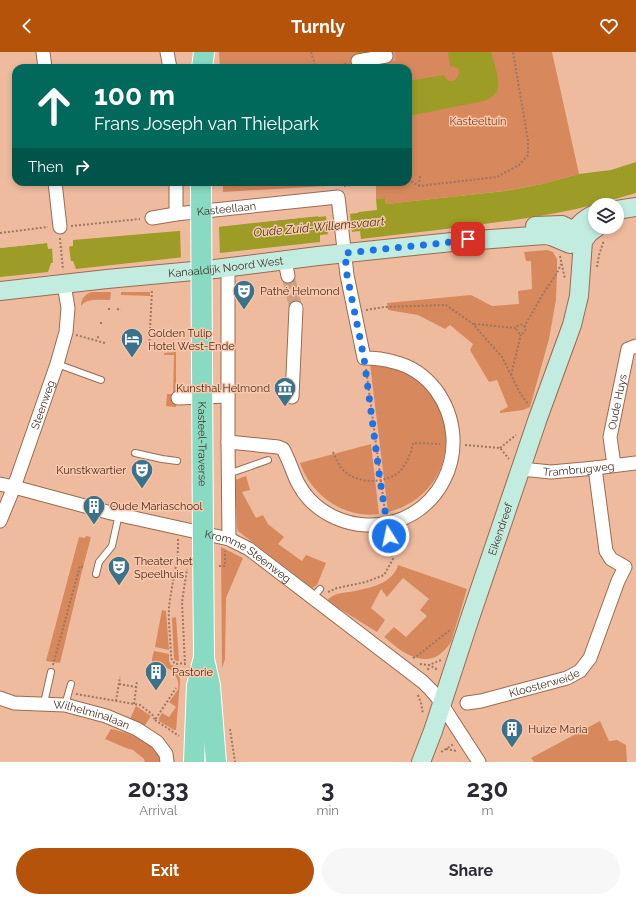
<!DOCTYPE html>
<meta charset="utf-8">
<style>
:root{--surface:#fff;--page:#f7f7f7;--text:#2b2b33;--muted:#7c7c81;--accent:#b45309}
body{margin:0;font-family:Raleway,sans-serif;background:var(--page);color:var(--text);height:100vh;display:flex;flex-direction:column;font-size:15px;white-space:nowrap}
*{box-sizing:border-box;margin:0}
p{font-size:13px;color:var(--muted)}
.icon{flex:none;width:22px;height:22px;fill:none;stroke:currentColor;stroke-width:2;stroke-linecap:round;stroke-linejoin:round}
.map{position:relative;height:710px;overflow:hidden}
.details{display:flex;flex-direction:column;background:var(--surface);flex:1}
.details>*{flex:none}
.hud{position:absolute;left:12px;top:12px;width:400px;height:122px;border-radius:12px;box-shadow:0 2px 6px #0003;background:#00695c;color:#fff;overflow:hidden}
.controls{position:absolute;left:588px;top:146px;display:grid;gap:8px}
.controls a{display:grid;place-items:center;width:36px;height:36px;border-radius:50%;background:var(--surface);box-shadow:0 2px 6px #0003;font-size:20px}
.pin{position:absolute;display:grid;place-items:center;width:34px;height:34px;color:#fff;margin:-17px;border-radius:8px;box-shadow:0 2px 6px #0006}
.me{position:absolute;width:44px;margin:-22px;rotate:350deg;stroke-linejoin:round;filter:drop-shadow(0 0 3px #0008)}
.turn{display:flex;align-items:center;gap:14px;height:84px;padding:0 16px;font-size:18px}
.turn .icon{width:52px;height:52px;stroke-width:2.5}
.turn b{display:block;font-size:28px;line-height:34px}
.then{display:flex;align-items:center;height:38px;padding:0 16px;background:#0003;gap:8px;font-size:15px}
.eta{display:flex;justify-content:space-evenly;align-items:center;height:68px;text-align:center}
.eta b{font-size:24px;font-weight:700;line-height:28px}
.action{display:flex;gap:8px;margin-top:auto;padding:8px 16px}
.action a{flex:1;height:46px;border-radius:24px;background:var(--accent);color:#fff;font-size:16px;font-weight:700;line-height:46px;text-align:center}
.action a+a{background:var(--page);color:var(--text)}
header{display:flex;justify-content:space-between;align-items:center;height:52px;padding:0 16px;background:var(--accent);color:#fff;font-size:18px;font-weight:700}
.map>svg:first-child{display:block}
</style>
<header><svg class="icon" aria-label="back" viewBox="0 0 24 24"><path d="M15 5l-7 7 7 7"/></svg>Turnly<svg class="icon" aria-label="heart" viewBox="0 0 24 24"><path d="M12 20l-8-8c-3-5 5-10 8-4 3-6 11-1 8 4z"/></svg></header>
<div class="map">
<svg width="636" height="710" viewBox="0 0 636 710">
<rect width="100%" height="100%" fill="#efbb9f"/>
<!-- green -->
<g fill="#d7885c">
<path d="M219,0H552L579,122L542,132L504,139L386,152L385,146L376,147V131L223,140V130H408V16H220Z"/>
<path d="M547,198L553,200L557,207V221L556,248L549,287L530,355L523,358L500,361V359L508,355L497,328L489,330L470,298L473,292L450,273L445,277L418,263L388,258L387,251L471,243L492,254L519,252L518,239L532,237L531,209H526L524,200Z"/>
<path d="M91,240H111L110,248C101,248 86,246 81,254C81,247 84,243 91,240Z"/>
<path d="M121,240H150V244L121,243Z"/>
<path d="M176,300V355L166,354L167,342H173L174,303H164V301Z"/>
<path d="M370,312C460,315 475,437 388,460Z"/>
<path d="M371,392L379,462C344,467 311,443 300,411Z"/>
<path d="M246,424L250,438L242,440L256,466L263,463L268,472L284,485L278,492L302,509L306,503L326,511L317,533L312,536L238,479L237,475L235,428Z"/>
<path d="M86,484L91,485L82,519L60,611L46,609L79,485L85,486Z"/>
<path d="M221,495L243,506L226,546L225,607L222,616Z"/>
<path d="M398,513L467,537L451,590C440,607 426,612 407,602C399,598 392,591 384,585L394,575L406,585L427,564L420,558L429,547L403,526L387,545L381,537L371,556L385,568L377,580L327,549C333,540 345,541 355,539C368,536 386,533 394,521C396,519 397,516 398,513Z"/>
<path d="M162,558L166,559L169,598L155,595Z"/>
<path d="M176,565L179,609H176L174,607L172,566Z"/>
<path d="M154,599L169,602V609L171,613L179,615L180,631L176,678H174L159,669V666L162,661L169,665L176,655L169,650C172,646 176,641 178,637C181,628 172,616 164,615C160,614 157,616 154,614C150,610 153,603 154,599Z"/>
<path d="M136,654L151,664L143,676L129,669Z"/>
<path d="M600,669L609,689L617,688L626,693L627,710H534L531,706Z"/>
<path d="M111,677C124,680 148,687 156,698C159,701 160,706 160,710H145L144,707L133,698L126,696L105,687Z"/>
</g>
<!-- water -->
<g fill="#9c9c26">
<path d="M357,0H386L389,16H359Z"/>
<path d="M448,0H491C494,10 501,29 497,39C494,44 489,47 484,49L408,64V29L444,23C452,41 470,14 450,14Z"/>
<path d="M636,110V141C609,149 583,156 556,161C491,173 426,179 361,187L360,179L320,183V190L76,217L73,209L51,211L48,220L0,225V196L47,191L48,197L73,194V188L190,178L318,164V165L358,161L359,160L377,158L376,147L385,146L386,152L505,139L542,132L579,122L611,118Z"/>
</g>
<!-- pier -->
<g fill="#efbb9f">
<path d="M350,161L352,181L328,183L326,164Z"/>
<path d="M317,162L319,164L219,174L220,203L181,207L180,178L78,187V185L189,176Z"/>
<path d="M46,189L47,191L0,196V194Z"/>
<path d="M66,194H69L71,211L53,212L52,195H55V196L65,195Z"/>
</g>
<g fill="none" stroke-linecap="round" stroke-linejoin="round">
<!-- street-tunnel -->
<g stroke="#cd9f86" stroke-width="13" stroke-dasharray="13 6" stroke-linecap="butt">
<path d="M386,4L395,2"/>
<path d="M288,224L296,256"/>
</g>
<!-- lane casing -->
<g stroke="#996b51" stroke-width="8">
<g id="lane">
<path d="M57,312L101,328"/>
<path d="M135,401L162,407L177,409"/>
<path d="M228,422L268,408"/>
<path d="M96,522L99,510L112,494L119,462"/>
<path d="M313,545L320,537"/>
<path d="M44,651L51,620"/>
<path d="M65,653L71,632"/>
</g>
</g>
<!-- street casing -->
<g stroke="#996b51" stroke-width="15">
<g id="street">
<path d="M43,0L45,16"/>
<path d="M167,0L170,16"/>
<path d="M358,9L386,4"/>
<path d="M55,130L60,175"/>
<path d="M176,130V162"/>
<path id="s1" d="M152,166L176,162L338,145L347,223L364,306C375,306 384,307 394,310C411,314 426,325 436,338C478,396 438,476 366,473C345,472 324,463 309,447C294,431 293,415 283,397L278,395L228,390"/>
<path d="M285,209L288,224"/>
<path d="M228,216V390L229,487"/>
<path d="M292,345L296,256"/>
<path d="M178,346L228,344"/>
<path id="s2" d="M614,413L610,385L628,297L636,294"/>
<path id="s3" d="M521,417L551,420L595,416L636,411"/>
<path id="s4" d="M0,432L14,435L111,461L229,487L249,497L423,630L431,638L437,645L479,710"/>
<path id="s5" d="M0,469L14,435L57,312L66,280L68,256L64,232"/>
<path id="s6" d="M0,646L14,651L65,653L106,664L137,677L157,690L166,702L167,710"/>
<path id="s7" d="M467,651L481,649L567,626L580,619L590,606L618,529L625,515L611,507L606,499L595,416"/>
</g>
</g>
<!-- secondary casing -->
<g stroke="#996b51" stroke-width="20">
<g id="secondary">
<path d="M617,158L636,155"/>
<path d="M535,174L562,173L574,179L583,189"/>
<path d="M570,190C573,177 583,167 595,162"/>
<path id="s8" d="M0,239L107,227L215,217L318,204L452,190L545,183L551,184L570,192L583,189"/>
<path id="s9" d="M421,710L433,679L470,566L538,366L572,273L579,244L583,189L589,181L597,175"/>
</g>
</g>
<!-- primary casing -->
<g stroke="#fff" stroke-width="22">
<g id="primary">
<path d="M202,16L204,0"/>
<path d="M203,491L204,607L210,634L216,710"/>
<path d="M194,710L197,634L203,609"/>
</g>
</g>
<!-- path -->
<g stroke="#9c7763" stroke-width="2" stroke-dasharray="2 2" stroke-linecap="butt">
<path d="M311,0L316,16"/>
<path d="M329,16L348,11"/>
<path d="M408,127L419,134L497,125L519,113L528,103V88L513,0"/>
<path d="M344,134L376,130"/>
<path d="M419,134L420,124"/>
<path d="M71,174L140,167"/>
<path d="M0,181L48,175"/>
<path d="M60,186L63,218"/>
<path d="M560,204L565,227"/>
<path d="M597,215L599,203L604,188"/>
<path d="M108,257H112"/>
<path d="M117,257L121,258"/>
<path d="M366,258L384,255L446,253L473,272L502,305L520,341L528,352"/>
<path d="M101,272V268"/>
<path d="M474,272L516,276"/>
<circle cx="521" cy="277" r="4.5"/>
<path d="M524,275L543,242L557,221L561,212"/>
<path d="M76,283L105,291"/>
<path d="M97,285L100,286"/>
<path d="M149,297L152,238"/>
<path d="M366,317L385,459"/>
<path d="M511,323L521,282"/>
<path d="M465,393L500,396L509,407"/>
<path d="M500,396L516,383"/>
<path d="M333,400C336,407 339,414 344,419C359,433 389,432 402,417C408,409 411,400 413,391L440,392"/>
<path d="M178,487C179,510 171,533 169,556C168,572 171,590 171,606L175,612L185,611"/>
<path d="M219,514H225V499"/>
<path d="M328,540L337,536L366,530L384,523L393,507L388,482"/>
<path d="M413,606L417,604L450,578"/>
<path d="M420,612L429,613L438,618"/>
<path d="M53,613L80,514L83,515"/>
<path d="M185,613L182,550L187,517"/>
<path d="M428,618L429,613L441,608"/>
<path d="M119,632L136,635"/>
<path d="M76,642L140,653L152,662L155,668L176,636"/>
<path d="M418,643L421,651L423,662"/>
<path d="M116,649L120,625"/>
<path d="M134,652L137,629"/>
<path d="M155,668L179,684"/>
<path d="M230,677L235,710"/>
<path d="M446,697L457,699"/>
<path d="M441,700L454,692"/>
</g>
<!-- lane -->
<use href="#lane" stroke="#fff" stroke-width="6"/>
<!-- street -->
<use href="#street" stroke="#fff" stroke-width="13"/>
<!-- secondary -->
<use href="#secondary" stroke="#c3ece1" stroke-width="18"/>
<!-- primary -->
<use href="#primary" stroke="#88dac3" stroke-width="20"/>
<!-- primary-bridge casing -->
<g stroke="#fff" stroke-width="22" stroke-linecap="butt">
<g id="primary-bridge">
<path id="s10" d="M201,130L203,491"/>
</g>
</g>
<!-- primary-bridge -->
<use href="#primary-bridge" stroke="#88dac3" stroke-width="20"/>
</g>
<g fill="none" stroke-linecap="round" stroke-linejoin="round">
<!-- route -->
<path stroke="#1a73e8" stroke-width="7" stroke-dasharray="0 12.6" d="M389,484L380,428L364,306L347,223L345,201L452,190L468,187"/>
</g>
<!-- icons -->
<defs>
<g id="theatre-pin" transform="scale(1.15)"><path d="M0 17L-7.5 6A9.5 9.5 0 1 1 7.5 6Z" fill="#3a728c" stroke="#fcc8ab"/><path d="M-5-5.5Q0-4 5-5.5V0Q5 5 0 6Q-5 5-5 0ZM-3.3-2.5H-1v1.5H-3.3ZM1-2.5H3.3v1.5H1ZM-2.8 1Q0 5.5 2.8 1Z" fill="#fff"/></g>
<g id="hotel-pin" transform="scale(1.15)"><path d="M0 17L-7.5 6A9.5 9.5 0 1 1 7.5 6Z" fill="#3a728c" stroke="#fcc8ab"/><path d="M-6-4.5h1.5V1H6V5H4.5V3h-9V5H-6ZM-4 0a1.8 1.8 0 1 1 3.6 0ZM.5 0V-2.5h3Q6-2.5 6 0Z" fill="#fff"/></g>
<g id="museum-pin" transform="scale(1.15)"><path d="M0 17L-7.5 6A9.5 9.5 0 1 1 7.5 6Z" fill="#3a728c" stroke="#fcc8ab"/><path d="M0-6L6-3V-2H-6V-3ZM-5-1h2V3h-2ZM-1-1h2V3h-2ZM3-1h2V3H3ZM-6 4H6V6H-6Z" fill="#fff"/></g>
<g id="building-pin" transform="scale(1.15)"><path d="M0 17L-7.5 6A9.5 9.5 0 1 1 7.5 6Z" fill="#3a728c" stroke="#fcc8ab"/><path d="M-4-6H4V6H1V3H-1V6H-4ZM-2.5-4.3h1.7v1.8h-1.7ZM.8-4.3h1.7v1.8H.8ZM-2.5-1h1.7V.8h-1.7ZM.8-1h1.7V.8H.8Z" fill="#fff"/></g>
</defs>
<g fill-rule="evenodd">
<use href="#theatre-pin" x="244" y="239"/>
<use href="#hotel-pin" x="132" y="287"/>
<use href="#museum-pin" x="285" y="336"/>
<use href="#theatre-pin" x="142" y="418"/>
<use href="#building-pin" x="94" y="454"/>
<use href="#theatre-pin" x="119" y="515"/>
<use href="#building-pin" x="156" y="620"/>
<use href="#building-pin" x="512" y="677"/>
</g>
<g text-anchor="middle" dominant-baseline="central" stroke-width="3" stroke-linejoin="round" paint-order="stroke">
<!-- park labels -->
<g font-size="11" fill="#754428" stroke="#fcc8ab">
<text x="478" y="69">Kasteeltuin</text>
</g>
<!-- street labels -->
<g font-size="11" fill="#442f24" stroke="#fcc8ab">
<text stroke="none"><textPath href="#s1" startOffset="75">Kasteellaan</textPath></text>
<text stroke="none"><textPath href="#s8" startOffset="227">Kanaaldijk Noord West</textPath></text>
<text stroke="none"><textPath href="#s2" startOffset="64">Oude Huys</textPath></text>
<text stroke="none"><textPath href="#s5" startOffset="124">Steenweg</textPath></text>
<text stroke="none"><textPath href="#s10" startOffset="262">Kasteel-Traverse</textPath></text>
<text stroke="none"><textPath href="#s3" startOffset="58">Trambrugweg</textPath></text>
<text stroke="none"><textPath href="#s9" startOffset="246">Eikendreef</textPath></text>
<text stroke="none"><textPath href="#s4" startOffset="260">Kromme Steenweg</textPath></text>
<text stroke="none"><textPath href="#s7" startOffset="80">Kloosterweide</textPath></text>
<text stroke="none"><textPath href="#s6" startOffset="94">Wilhelminalaan</textPath></text>
</g>
<!-- poi labels -->
<g font-size="11" fill="#442f24" stroke="#fcc8ab" text-anchor="start">
<text x="260" y="239">Pathé Helmond</text>
<text x="148" y="281">Golden Tulip<tspan x="148" dy="13">Hotel West-Ende</tspan></text>
<text x="270" y="336" text-anchor="end">Kunsthal Helmond</text>
<text x="126" y="418" text-anchor="end">Kunstkwartier</text>
<text x="110" y="454">Oude Mariaschool</text>
<text x="134" y="509">Theater het<tspan x="134" dy="13">Speelhuis</tspan></text>
<text x="172" y="620">Pastorie</text>
<text x="528" y="677">Huize Maria</text>
</g>
<!-- water labels -->
<g font-size="12" font-style="italic" fill="#393a21" stroke="#fcc8ab">
<text transform="translate(319 175) rotate(-5)">Oude Zuid-Willemsvaart</text>
</g>
</g>
</svg>
<div class="controls">
<a><svg class="icon" aria-label="layers" viewBox="0 0 24 24"><path d="M12 4l9 5-9 5-9-5zM3 14l9 5 9-5"/></svg></a>
</div>
<div class="pin" style="left:468px;top:187px;background:#d93025"><svg class="icon" aria-label="arrive" viewBox="0 0 24 24"><path d="M6 21V4h12l-3 4 3 4H6"/></svg></div>
<svg class="me" style="left:389px;top:484px" viewBox="-20 -20 40 40"><circle r="17" fill="#1a73e8" stroke="#fff" stroke-width="3"/><path d="M0-11L8 9 0 5-8 9z" fill="#fff"/></svg>
<div class="hud">
<div class="turn"><svg class="icon" aria-label="ahead" viewBox="0 0 24 24"><path d="M12 20V5M6 11l6-6 6 6"/></svg><div><b>100 m</b>Frans Joseph van Thielpark</div></div>
<div class="then">Then<svg class="icon" aria-label="right" viewBox="0 0 24 24"><path d="M7 20v-9h11M14 6l5 5-5 5"/></svg></div>
</div>
</div>
<section class="details">
<div class="eta">
<div><b>20:33</b><p>Arrival</p></div>
<div><b>3</b><p>min</p></div>
<div><b>230</b><p>m</p></div>
</div>
<div class="action"><a>Exit</a><a>Share</a></div>
</section>
